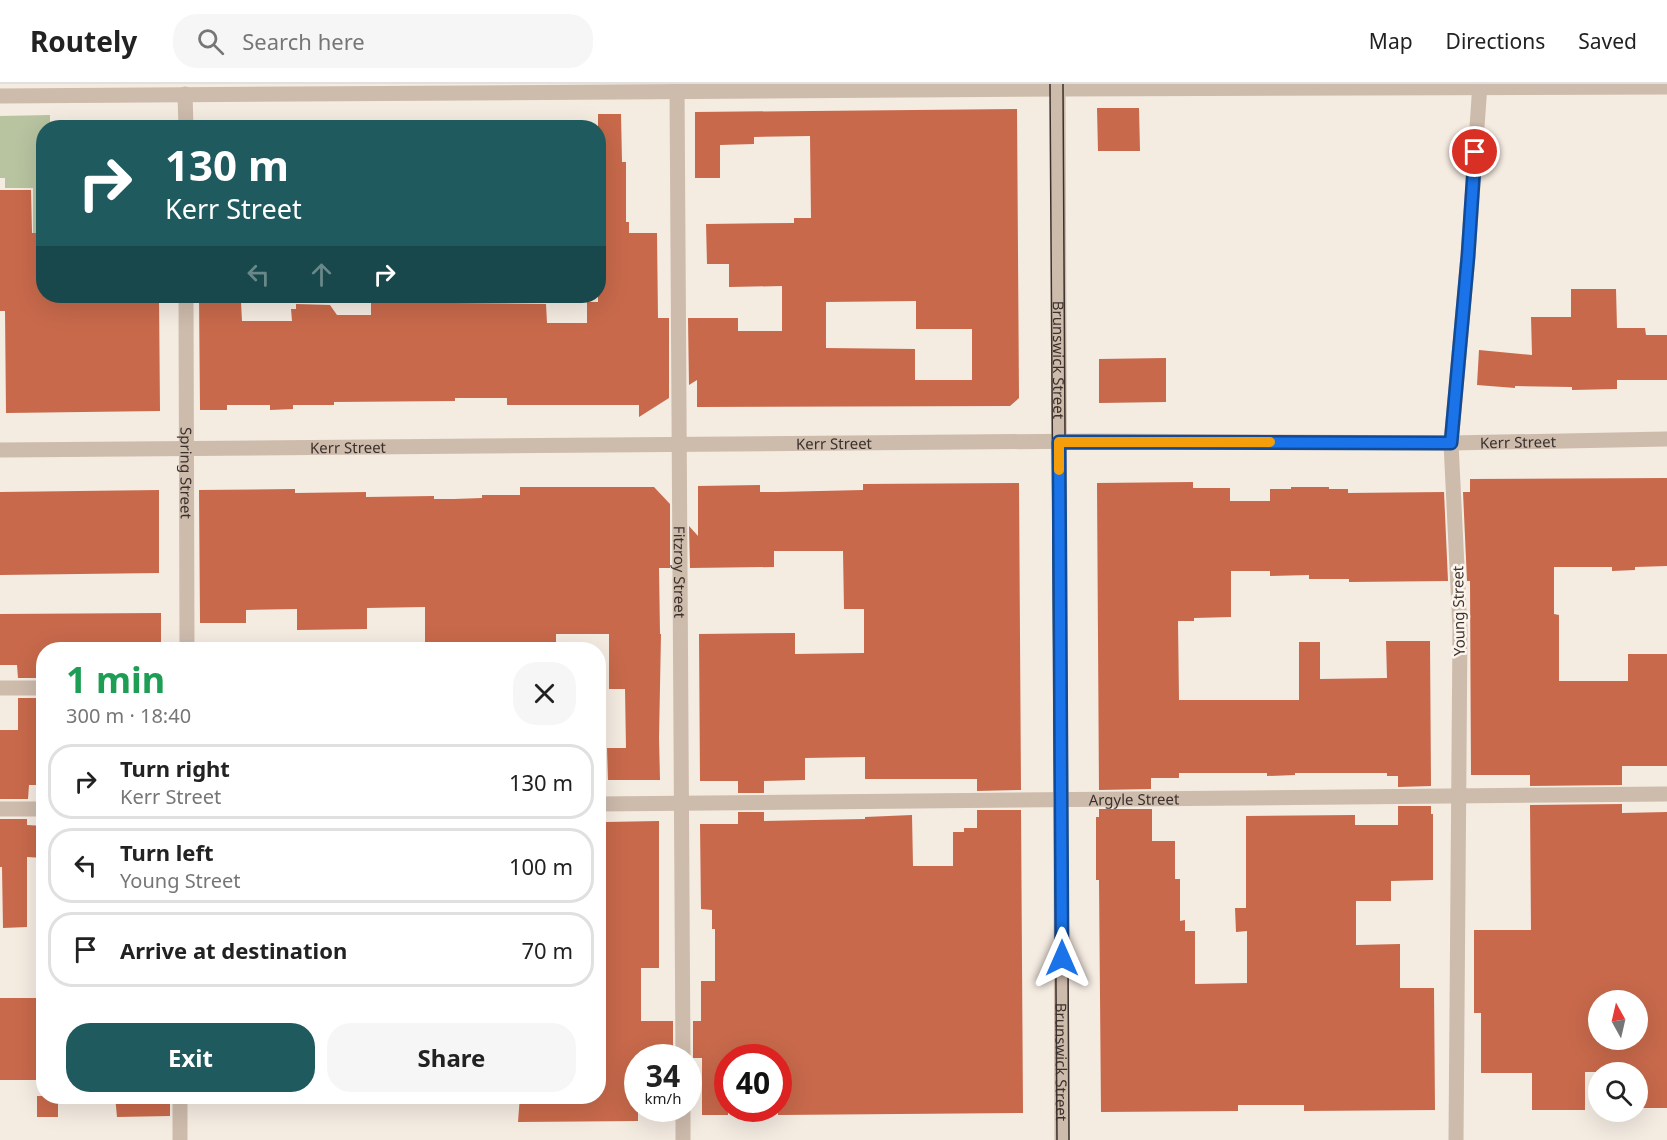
<!DOCTYPE html>
<meta charset="utf-8">
<style>
:root{--surface:#fff;--page:#f6f6f6;--text:#222;--muted:#767676;--line:#e0e0e0;--accent:#1f5a5e}
body{margin:0;font-family:"Noto Sans",sans-serif;background:var(--page);color:var(--text);height:100vh;display:flex;flex-direction:column;font-size:22px;white-space:nowrap}
*{box-sizing:border-box;margin:0}
p{font-size:20px;color:var(--muted)}
.icon{flex:none;width:33px;height:33px;fill:none;stroke:currentColor;stroke-width:2;stroke-linecap:round;stroke-linejoin:round}
.map{position:relative;flex:1;overflow:hidden}
.panel{position:absolute;left:36px;top:558px;width:570px;height:462px;display:flex;flex-direction:column;background:var(--surface);border-radius:24px;box-shadow:0 6px 24px #0002}
.panel>*{flex:none}
.banner{position:absolute;left:36px;top:36px;width:570px;height:183px;border-radius:24px;box-shadow:0 6px 24px #0002;background:#1f5a5e;color:#fff;overflow:hidden}
.needle{width:39px;rotate:352deg}
.controls{position:absolute;left:1588px;top:906px;display:grid;gap:12px}
.controls a{display:grid;place-items:center;width:60px;height:60px;border-radius:50%;background:var(--surface);box-shadow:0 6px 24px #0002;font-size:30px}
.speed{position:absolute;left:624px;top:960px;display:flex;gap:12px;font-size:30px;font-weight:700;text-align:center}
.speed>*{display:grid;place-content:center;width:78px;height:78px;border-radius:50%;background:var(--surface);box-shadow:0 6px 24px #0002;line-height:1}
.speed small{font-size:15px;font-weight:400}
.speed .limit{border:9px solid #d22;background:#fff;color:#111}
.pin{position:absolute;display:grid;place-items:center;width:51px;height:51px;color:#fff;margin:-26px;border:3px solid #fff;border-radius:50%;box-shadow:0 2px 6px #0007}
.me{position:absolute;width:66px;margin:-33px;rotate:0deg;stroke-linejoin:round;filter:drop-shadow(0 0 4px #0008)}
.turn{display:flex;align-items:center;gap:21px;height:126px;padding:0 30px;font-size:27px}
.turn .icon{width:78px;height:78px;stroke-width:2.5}
.turn b{display:block;font-size:42px;line-height:51px}
.lanes{display:flex;align-items:center;height:57px;padding:0 30px;background:#0003;justify-content:center;gap:30px;direction:ltr}
.lanes .off{opacity:.35}
.round{display:grid;place-items:center;flex:none;width:63px;height:63px;border-radius:24px;background:var(--page)}
.overview{display:flex;align-items:center;justify-content:space-between;height:102px;padding:0 30px}
h1{font-size:36px;font-weight:700;line-height:45px;color:#1e9e55}
.button{display:flex;gap:12px;margin-top:auto;padding:12px 30px}
.button a{flex:1;height:69px;border-radius:24px;background:var(--accent);color:#fff;font-size:24px;font-weight:700;line-height:69px;text-align:center}
.button a+a{background:var(--page);color:var(--text)}
ul{padding:0;list-style:none}
li{display:flex;align-items:center;gap:18px;height:75px;margin:0 12px 9px;padding:0 18px;border:3px solid var(--line);border-radius:24px}
li div{flex:1}
li b{display:block;font-size:22px}
li em{font-style:normal}
header{display:flex;align-items:center;gap:36px;box-sizing:border-box;height:84px;padding:0 30px;background:var(--surface);border-bottom:2px solid var(--line)}
header strong{font-size:28px}
nav{display:flex;gap:33px;margin-inline-start:auto;font-size:21px}
.search{width:420px;height:54px;background:var(--page);display:flex;align-items:center;gap:15px;box-sizing:border-box;padding:0 21px;border-radius:24px;color:var(--muted);font-size:22px}
.map>svg:first-child{display:block}
</style>
<header>
<strong>Routely</strong>
<div class="search"><svg class="icon" aria-label="search" viewBox="0 0 24 24"><circle cx="10" cy="10" r="6"/><path d="M15 15l6 6"/></svg>Search here</div>
<nav><a>Map</a><a>Directions</a><a>Saved</a></nav>
</header>
<div class="map">
<svg width="1667" height="1056" viewBox="0 0 1667 1056">
<rect width="100%" height="100%" fill="#f4ebe1"/>
<!-- green -->
<path fill="#b8c4a0" d="M50,31V43L44,44L43,149H33V104H5V94H0V32Z"/>
<!-- building -->
<g fill="#c8694b" fill-rule="evenodd">
<path d="M1097,24H1139L1140,67H1098Z"/>
<path d="M1017,25L1019,314L1010,322L697,323V296L689,301L688,234H738V247H782V202L729,203V180H707L706,140L794,139V134H811L810,52L754,53V60L720,61V94H695V28ZM916,217V245H972V296H915V265L826,264V218Z"/>
<path d="M598,30H621L622,78H626V138H629V149H657L658,234H669V314L639,333V321H507V314H455V317L334,318V321H293V325L270,326V321H227V326H200L199,212H225V218H241L242,237H292L291,225H296V220L330,221L337,231H371V213L439,212V218H454V219L546,220L547,239H587V218H598Z"/>
<path d="M0,106H31L32,149H44V212H159L160,327L6,329L5,227H0Z"/>
<path d="M1571,205H1616L1617,244H1645L1646,251H1667V296H1617V305L1572,306V303L1515,302V304L1477,301L1479,266L1532,271L1531,233H1571Z"/>
<path d="M1166,274V318L1099,319V275Z"/>
<path d="M1667,394V482L1635,483V486L1612,487V483H1554V530L1559,531V597H1628V570H1667V682H1622V701L1530,702V691H1471L1470,497H1467L1463,408H1470V395Z"/>
<path d="M1193,398V404H1230V417H1270V405H1291V403H1329V405H1348V409L1444,408L1448,497L1349,498V495H1309V491L1270,492V487H1231V533L1194,534V537H1178L1179,616H1299V558H1320V595L1387,594L1386,557H1430L1431,702L1398,703V692H1387V689H1295V691L1267,692V689H1179V694H1151V705L1099,706L1097,399Z"/>
<path d="M1019,399L1021,706L977,707V695H865V673L805,674V696L764,697V709H738V697H700L699,550L795,549V570L864,569V525H844L843,467H774V483L690,484L689,442L698,452V402L760,401V408H777L863,406V400Z"/>
<path d="M520,403H654L670,420V484H659L660,550H661L659,654L660,696H608L607,664H626L625,605H609V550H556V566H425V523L367,524V545L297,546V525L246,526V539H200L199,406L295,405V409L366,408V413L434,412V415H454L482,414V411H520Z"/>
<path d="M159,406V489L0,491V408Z"/>
<path d="M161,529V566H44V594H18L17,581H0V530Z"/>
<path d="M18,614H44V701H29L28,715H0V646H18Z"/>
<path d="M1622,720V729L1667,728V1024H1638V988H1585V1026H1532V989H1481V929H1474V846H1531L1530,721ZM1599,916H1638V956H1599Z"/>
<path d="M1398,722H1431V730H1433V796L1391,797V817H1356V861L1400,860V904H1434L1435,1026L1304,1027V1021H1238V1027L1101,1028L1099,796H1096V733H1099V725H1152V757H1175V795H1180V837L1185,836V847H1195V900L1247,899V847L1236,848L1235,824H1246V732L1355,731V741H1398Z"/>
<path d="M977,726H1021L1023,1029L778,1031V974H728V1031H702V974H693V937H701V897H715V845H712V826L701,825L700,740H738V728H764V737L865,735V733L912,731L913,782H953V748H964V744H977Z"/>
<path d="M0,735H27V741L44,742V774L27,773V843L3,844L2,783H0Z"/>
<path d="M659,737V884H641V937H673V974H638V1037L518,1038L520,1012H598V744H606V738Z"/>
<rect x="0" y="914" width="44" height="82"/>
<rect x="37" y="1012" width="21" height="21"/>
<path d="M115,1012H170V1032L117,1033Z"/>
</g>
<g fill="none" stroke-linecap="round" stroke-linejoin="round">
<!-- minor -->
<g stroke="#cdbbac" stroke-width="15">
<path id="s1" d="M677,0L683,974"/>
<path d="M185,10L186,44"/>
<path d="M0,12L1058,5L1667,3"/>
<path id="s2" d="M186,212L187,566"/>
<path id="s3" d="M0,366L1093,357L1451,359L1667,355"/>
<path d="M0,604H44"/>
<path id="s4" d="M598,720L1667,710"/>
<path d="M0,725H44"/>
<path d="M180,1012V1056"/>
<path d="M683,1024V1056"/>
<path d="M1456,1056L1460,545L1451,359L1468,172L1480,0"/>
</g>
<!-- tertiary -->
<path stroke="#cdbbac" stroke-width="15" id="s5" d="M1058,0L1062,1056"/>
<!-- tram -->
<g stroke="#3b302b" stroke-width="1.5">
<path d="M1050,0L1057,1056"/>
<path d="M1063,0L1069,1056"/>
</g>
</g>
<g fill="none" stroke-linecap="round" stroke-linejoin="round">
<!-- route casing -->
<g stroke="#114b97" stroke-width="15">
<path id="route" d="M1062,874L1059,358L1451,359L1468,172L1475,68"/>
</g>
<!-- route -->
<use href="#route" stroke="#1a73e8" stroke-width="10"/>
<!-- slow -->
<path stroke="#f59e0b" stroke-width="10" d="M1059,386V358H1270"/>
</g>
<g text-anchor="middle" dominant-baseline="central" stroke-width="5" stroke-linejoin="round" paint-order="stroke">
<!-- street labels -->
<g font-size="15" fill="#3b302b" stroke="#fbf5ee">
<text stroke="none"><textPath href="#s5" startOffset="276">Brunswick Street</textPath></text>
<text stroke="none"><textPath href="#s3" startOffset="1518">Kerr Street</textPath></text>
<text stroke="none"><textPath href="#s3" startOffset="834">Kerr Street</textPath></text>
<text stroke="none"><textPath href="#s3" startOffset="348">Kerr Street</textPath></text>
<text stroke="none"><textPath href="#s2" startOffset="177">Spring Street</textPath></text>
<text stroke="none"><textPath href="#s1" startOffset="488">Fitzroy Street</textPath></text>
<text transform="translate(1458 527) rotate(-91)">Young Street</text>
<text stroke="none"><textPath href="#s4" startOffset="536">Argyle Street</textPath></text>
<text stroke="none"><textPath href="#s5" startOffset="978">Brunswick Street</textPath></text>
</g>
</g>
</svg>
<div class="controls">
<a><svg class="needle" viewBox="-14 -14 28 28"><path d="M0-13l5 13h-10z" fill="#e53935"/><path d="M0 13l5-13h-10z" fill="#767676"/></svg></a>
<a><svg class="icon" aria-label="search" viewBox="0 0 24 24"><circle cx="10" cy="10" r="6"/><path d="M15 15l6 6"/></svg></a>
</div>
<div class="speed"><div>34<small>km/h</small></div><div class="limit">40</div></div>
<div class="pin" style="left:1475px;top:68px;background:#d93025"><svg class="icon" aria-label="arrive" viewBox="0 0 24 24"><path d="M6 21V4h12l-3 4 3 4H6"/></svg></div>
<svg class="me" style="left:1062px;top:874px" viewBox="-20 -20 40 40"><path d="M0-17L14 15 0 8-14 15z" fill="#1a73e8" stroke="#fff" stroke-width="4"/></svg>
<div class="banner">
<div class="turn"><svg class="icon" aria-label="right" viewBox="0 0 24 24"><path d="M7 20v-9h11M14 6l5 5-5 5"/></svg><div><b>130 m</b>Kerr Street</div></div>
<div class="lanes"><svg class="icon off" aria-label="left" viewBox="0 0 24 24"><path d="M17 20v-9H6M10 6l-5 5 5 5"/></svg><svg class="icon off" aria-label="ahead" viewBox="0 0 24 24"><path d="M12 20V5M6 11l6-6 6 6"/></svg><svg class="icon" aria-label="right" viewBox="0 0 24 24"><path d="M7 20v-9h11M14 6l5 5-5 5"/></svg></div>
</div>
<section class="panel">
<div class="overview"><div><h1>1 min</h1><p>300 m · 18:40</p></div><a class="round"><svg class="icon" aria-label="close" viewBox="0 0 24 24"><path d="M6 6l12 12M18 6L6 18"/></svg></a></div>
<ul>
<li><svg class="icon" aria-label="right" viewBox="0 0 24 24"><path d="M7 20v-9h11M14 6l5 5-5 5"/></svg><div><b>Turn right</b><p>Kerr Street</p></div><em>130 m</em></li>
<li><svg class="icon" aria-label="left" viewBox="0 0 24 24"><path d="M17 20v-9H6M10 6l-5 5 5 5"/></svg><div><b>Turn left</b><p>Young Street</p></div><em>100 m</em></li>
<li><svg class="icon" aria-label="arrive" viewBox="0 0 24 24"><path d="M6 21V4h12l-3 4 3 4H6"/></svg><div><b>Arrive at destination</b></div><em>70 m</em></li>
</ul>
<div class="button"><a>Exit</a><a>Share</a></div>
</section>
</div>
